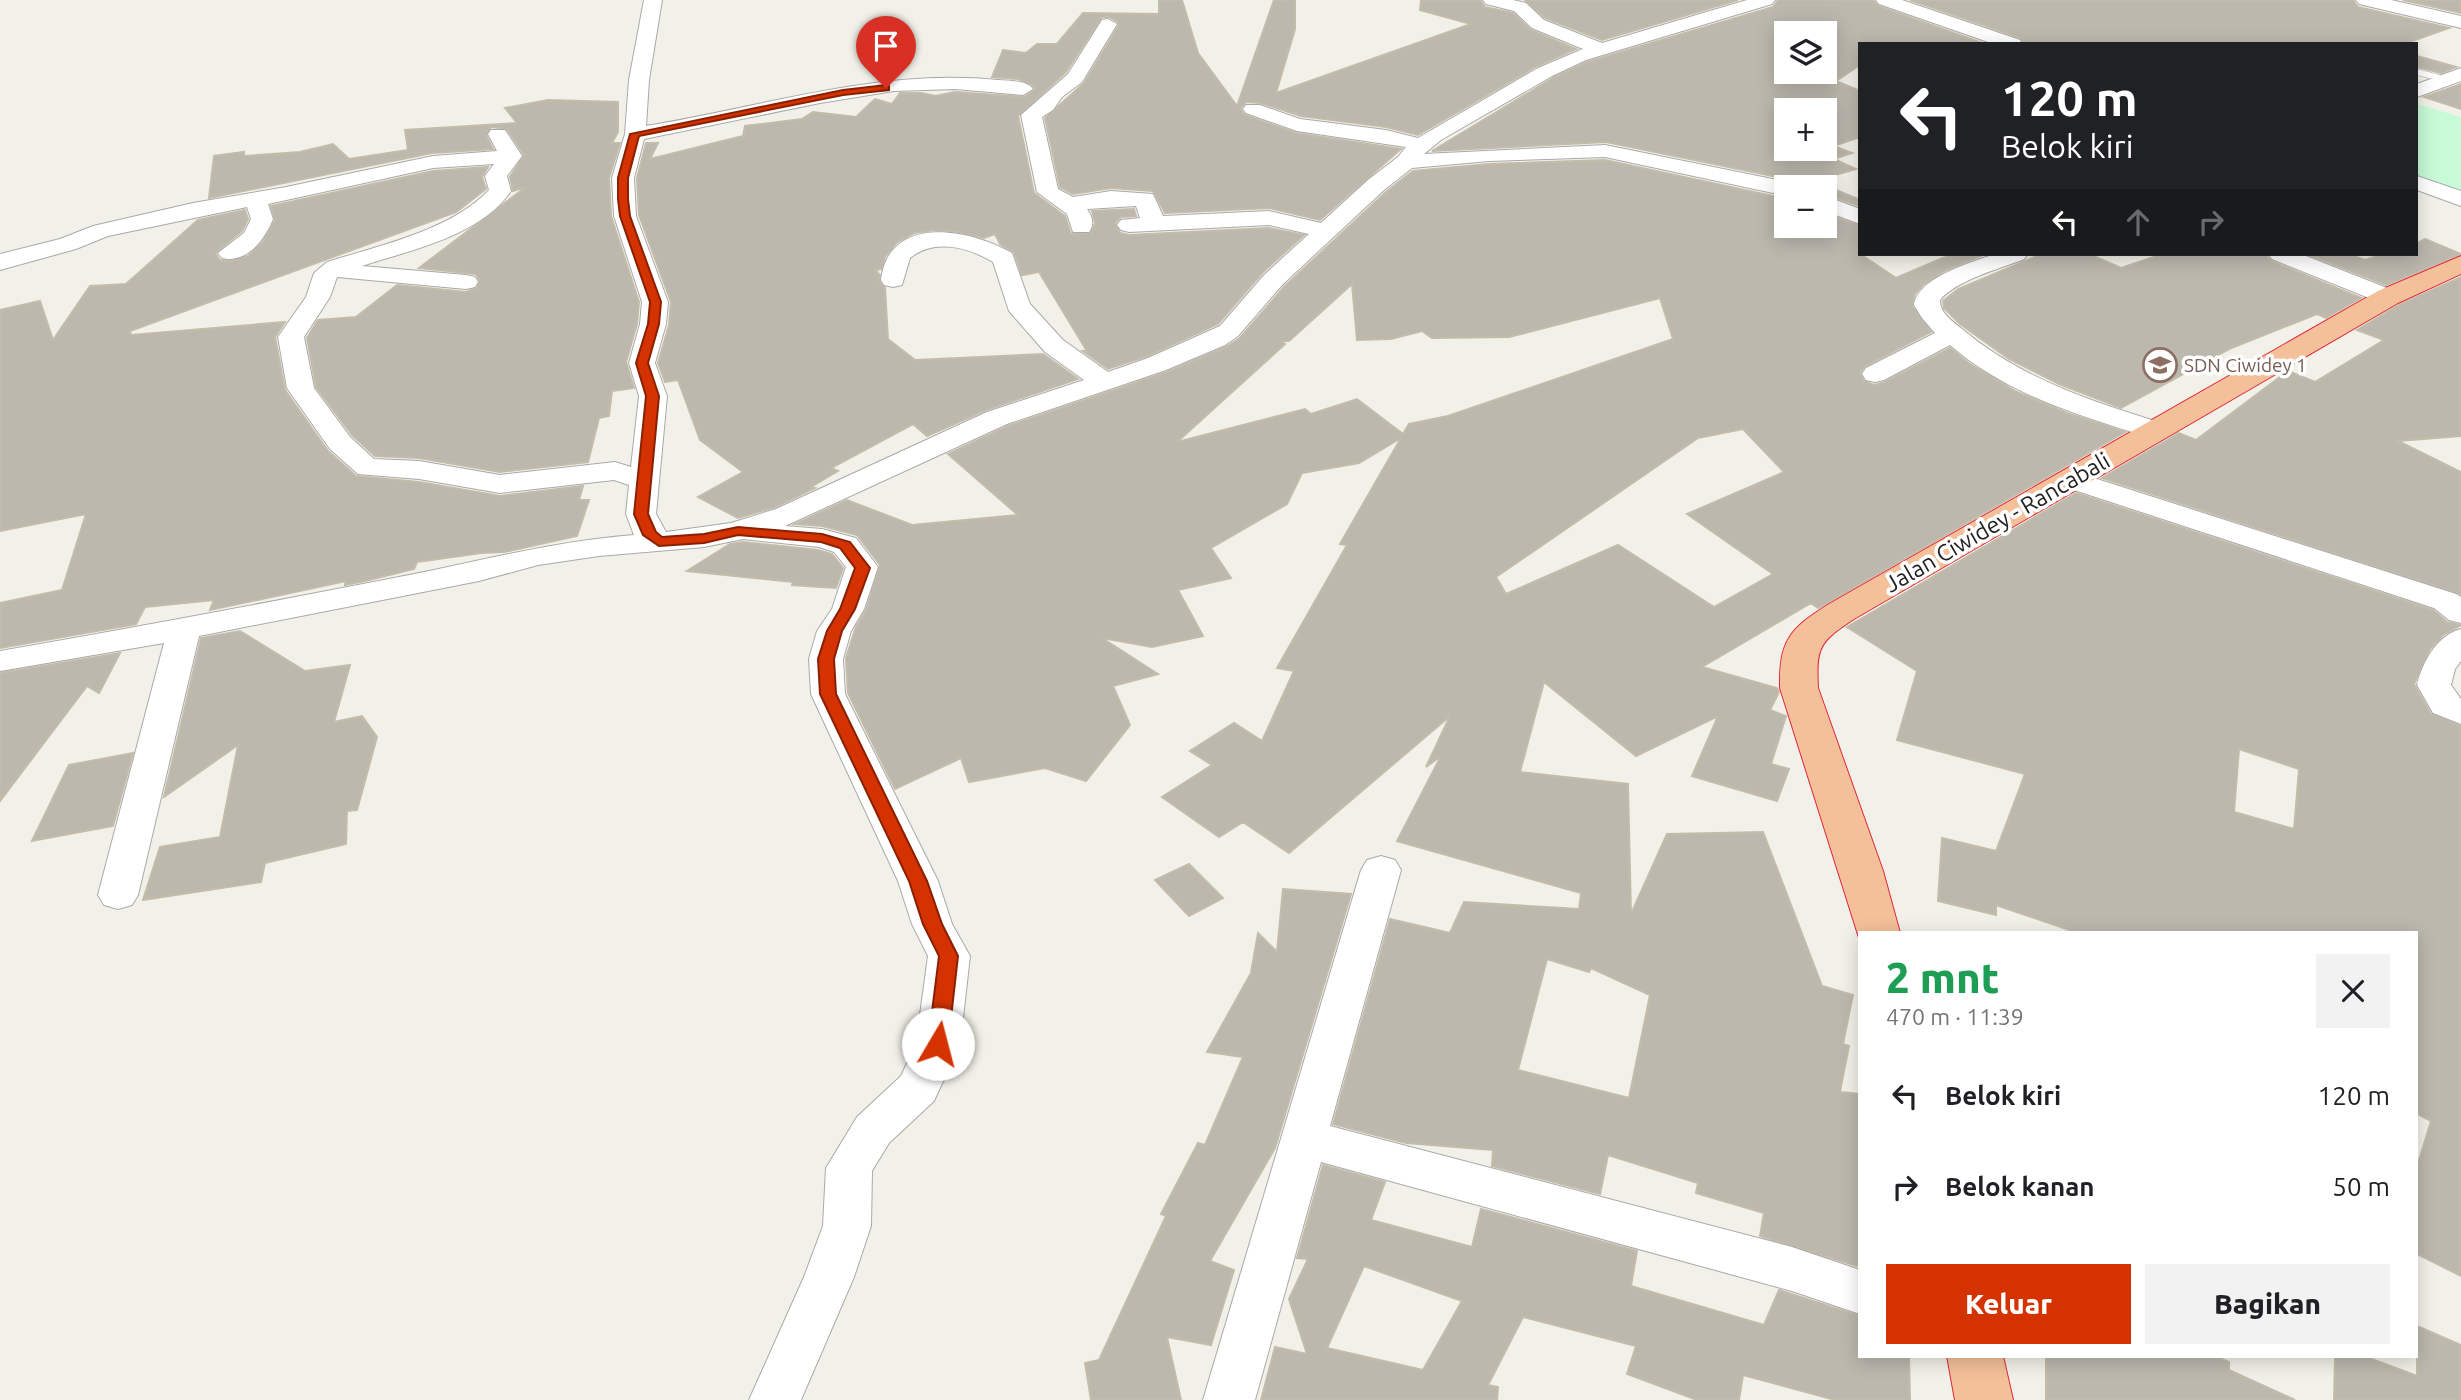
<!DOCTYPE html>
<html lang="id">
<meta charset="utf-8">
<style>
:root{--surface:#fff;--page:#f2f2f2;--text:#202124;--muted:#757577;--accent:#d43200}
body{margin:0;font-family:Ubuntu,sans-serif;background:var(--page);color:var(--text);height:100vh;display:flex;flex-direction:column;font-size:26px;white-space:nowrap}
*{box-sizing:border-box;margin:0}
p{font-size:23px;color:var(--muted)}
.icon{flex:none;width:38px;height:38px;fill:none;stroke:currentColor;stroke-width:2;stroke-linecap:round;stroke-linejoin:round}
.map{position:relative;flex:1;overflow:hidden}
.drawer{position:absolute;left:1858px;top:931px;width:560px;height:427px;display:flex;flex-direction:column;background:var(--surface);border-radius:0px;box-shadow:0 4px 18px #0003}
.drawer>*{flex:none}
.top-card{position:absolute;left:1858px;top:42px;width:560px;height:214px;border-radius:0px;box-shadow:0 4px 18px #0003;background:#202124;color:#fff;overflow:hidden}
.fabs{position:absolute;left:1774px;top:21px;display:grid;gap:14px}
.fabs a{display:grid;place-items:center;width:63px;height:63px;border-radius:0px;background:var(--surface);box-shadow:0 4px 18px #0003;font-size:35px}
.pin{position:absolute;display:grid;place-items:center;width:60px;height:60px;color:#fff;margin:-72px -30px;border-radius:50% 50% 50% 0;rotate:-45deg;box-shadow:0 0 7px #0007}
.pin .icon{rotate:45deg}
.me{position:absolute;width:77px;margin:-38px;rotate:8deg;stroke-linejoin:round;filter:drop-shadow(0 0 5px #0008)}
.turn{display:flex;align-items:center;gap:24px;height:147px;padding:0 28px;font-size:32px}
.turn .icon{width:91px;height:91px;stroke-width:2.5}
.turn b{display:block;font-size:49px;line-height:60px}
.lanes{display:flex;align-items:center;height:66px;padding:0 28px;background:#0003;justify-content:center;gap:35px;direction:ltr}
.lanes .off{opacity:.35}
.round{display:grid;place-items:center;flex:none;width:74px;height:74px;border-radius:0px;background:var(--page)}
.head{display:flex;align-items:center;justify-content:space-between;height:119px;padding:0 28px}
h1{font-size:42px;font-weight:800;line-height:52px;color:#1e9e55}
.primary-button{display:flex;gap:14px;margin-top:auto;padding:14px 28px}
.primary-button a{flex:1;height:80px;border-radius:0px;background:var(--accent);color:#fff;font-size:28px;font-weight:800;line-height:80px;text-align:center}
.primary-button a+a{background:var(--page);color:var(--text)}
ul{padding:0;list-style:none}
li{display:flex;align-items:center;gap:21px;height:91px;padding:0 28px}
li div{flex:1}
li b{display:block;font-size:26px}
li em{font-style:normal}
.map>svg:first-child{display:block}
</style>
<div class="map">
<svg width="2461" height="1400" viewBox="0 0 2461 1400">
<rect width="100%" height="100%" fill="#f2f1e9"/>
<!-- park -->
<path fill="#c7fbd7" d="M2417,104L2461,117V194L2417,178Z"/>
<!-- building -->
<g fill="#bcb8ae" stroke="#c4bcaa" stroke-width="2" fill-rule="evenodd">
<path d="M1159,0H1182L1198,53L1237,106L1274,0H1295V29L1276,93L1471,24L1420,10L1421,0H1480L1485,7L1513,13L1531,30L1576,49L1537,66L1418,135L1386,127L1301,116L1261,103L1246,102L1240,109L1245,115L1296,133L1401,149L1320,220L1269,208L1165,213L1153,191L1111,188L1073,194L1060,187L1045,118L1084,83L1119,25L1118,22L1109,17H1102L1066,72L1018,116L1034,193L1065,216L1071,234L1091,233L1095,223L1092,211L1134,209L1136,216L1121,217L1115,223L1120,233L1129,235L1269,228L1304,235L1263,272L1218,324L1147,356L1108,369L1083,351H1087L1039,272L1022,275L1014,252L1000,244L995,234L984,238L955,231L934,230L914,233L897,242L885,257L882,269L875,270L880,275L879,281L885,288L888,339L915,360L1043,354L1078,379L986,410L927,436L913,424L831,468L838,471L811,487L815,488L775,507L738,518L698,497L743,472L700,440L678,380L665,382L658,363L669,325L671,302L639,215L637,178L646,143H658L650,159L743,136L745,126L802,119L813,112L856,117L875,99L892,104L900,93H921L935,96L955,92L1024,97L1036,89L1031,84L1018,79L992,77L1003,50L1026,53L1037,44H1057L1083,13L1159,14Z"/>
<path d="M1525,0H1738L1602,40L1545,18Z"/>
<path d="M1778,0H1873L1878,6L1985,44H1860V65L1836,81L1860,91V137L1833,146L1852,153L1834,159L1856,169L1814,181L1860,200V206L1825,194V187H1799L1788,179L1606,142L1432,151L1553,78L1587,62L1773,7ZM1787,33H1825V72H1787ZM1787,110H1825V149H1787Z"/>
<path d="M1910,0H2353L2358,7L2449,28L2404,44H2024L2021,38Z"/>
<path d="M2403,0H2461V13Z"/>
<path d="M2417,56L2456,67L2441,73L2417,67Z"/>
<path d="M2461,84V109L2424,97Z"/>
<path d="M548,100L618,102V132L612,143H620L609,178L611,216L639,302L637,324L626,362L634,388L612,391L609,416L599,418L588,462L500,472L419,458L375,456L352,435L316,387L307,338L318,320L356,317L397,285L466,292L477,288L480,281L476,274L419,268L526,187L513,191L510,177L524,155L507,129L491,127L486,135L493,149L432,153L209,198L214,156L244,152V156L300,152L333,144L349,159L408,150L405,130L517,123L505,108Z"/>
<path d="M1605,160L1787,199V226H1825V214L1860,226V254L1896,278L1943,258L1959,254L1983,255L1946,270L1923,285L1915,294L1912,306L1931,332L1865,366L1860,373L1864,381L1874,385L1885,382L1950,348L1970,364L2017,392L2067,413L2125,432L1818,608L1811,603L1702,667L1777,688L1779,692L1770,710L1786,716L1771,764L1789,769L1777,801L1692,776L1718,716L1636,756L1544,682L1520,772L1628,784L1631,914L1667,834L1763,832L1822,986L1853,995L1843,1044L1849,1046L1840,1092L1860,1094V1267L1760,1236L1764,1213L1696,1193L1698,1183L1608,1155L1600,1194L1492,1166L1493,1150L1406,1143L1333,1124L1390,919L1450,933L1464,902L1579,909L1581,893L1397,841L1441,756L1426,767L1450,716L1289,853L1243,822L1219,837L1162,797L1212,765L1190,751L1234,723L1262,741L1294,671L1277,668L1347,545L1340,544L1401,438L1359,463L1302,473L1287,504L1211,548L1231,578L1178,590L1203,636L1152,647L1102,638L1158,674L1113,686L1130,725L1086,781L1045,768L969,782L961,758L895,789L848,693L846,658L856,627L866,610L880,565L857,535L822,526L795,524L847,500L912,525L1018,515L948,454L1008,426L1167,372L1226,347L1240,338L1285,286L1386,192L1413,171L1489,164ZM1352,284L1357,340L1391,339L1422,331L1432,338L1509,337L1660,298L1673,339L1448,416L1409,424L1403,434L1357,399L1311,414L1305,409L1177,442L1285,344L1281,341H1289ZM1743,429L1784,472L1687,514L1773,574L1714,607L1618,545L1506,594L1496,577L1698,438ZM1547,959L1589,972L1591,968L1650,995L1629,1098L1518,1070Z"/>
<path d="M488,167L482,177L486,189L456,212L130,331L131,335L285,322L275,337L285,390L328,451L356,476L419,482L500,496L583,486L579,500H589L577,536L504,552L481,553L417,562L414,569L365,581L345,585L346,581L210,610L214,600L145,607L136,624L0,648V603L62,590L86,514L0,531V310L40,301L53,340L90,286L126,284L198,220L245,210L248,219L242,231L215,253L220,260L232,261L248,256L262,243L275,220L271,206L433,171Z"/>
<path d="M2425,239L2461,254L2386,285L2307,254H2348L2365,260L2384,254H2417V243Z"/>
<path d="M2042,254H2089L2121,268L2163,254H2265L2271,261L2361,298L2326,318L2317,314L2229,349L2121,408L2059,384L2009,359L1960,324L1944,308L1943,301L1958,289Z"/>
<path d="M2461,277V436L2398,441L2461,472V594L2102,478L2179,433L2196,440L2288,371L2315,382L2384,340L2357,330L2399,305Z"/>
<path d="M2076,493L2433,610L2447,622L2461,625L2443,635L2430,649L2414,684L2431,714L2461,726V1276L2417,1254V1167L2431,1121L2417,1114V933H2078L1996,905V915L1938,901L1942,838L1996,851L2025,774L1897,740L1917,671L1847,627ZM2239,749L2299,769L2294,829L2234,812Z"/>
<path d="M743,542L818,550L832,554L843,568L836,588L792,585L793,582L687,571L730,544Z"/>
<path d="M240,631L305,671L350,665L334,722L362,716L377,737L357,810L347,811L346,844L265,863L261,882L143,900L160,847L220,837L238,745L164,797L201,638Z"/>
<path d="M120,653L99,693L87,686L0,801V673Z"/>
<path d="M133,753L113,826L32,841L69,765Z"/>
<path d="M1189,864L1223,898L1189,916L1155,880Z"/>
<path d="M1283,889L1351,894L1275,1148L1210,1261L1234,1270L1211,1345L1167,1337L1181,1400H1091L1085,1363L1099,1360L1166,1216L1161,1214L1198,1143L1205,1145L1243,1057L1207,1052L1251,973L1258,933L1277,952Z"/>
<path d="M1323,1165L1385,1182L1371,1220L1472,1247L1481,1209L1637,1251L1631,1286L1764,1325L1779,1290L1860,1316V1356H1909L1910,1400H1835L1743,1375L1739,1400H1697L1627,1374L1636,1346L1523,1317L1488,1385L1498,1387L1497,1400H1261L1275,1347L1307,1354L1289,1299L1308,1259L1297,1258ZM1364,1266L1462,1301L1423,1370L1327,1348Z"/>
<path d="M2417,1326L2461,1345V1400H2334L2335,1356H2364L2417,1376Z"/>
<path d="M2046,1356H2214L2229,1362V1370L2295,1400H2046Z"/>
</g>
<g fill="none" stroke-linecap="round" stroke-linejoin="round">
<!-- service casing -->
<g stroke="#a9a9a9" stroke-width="1">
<path id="service" d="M2417,69L2451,78L2453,80L2448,83L2417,75Z"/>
</g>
<!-- minor casing -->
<g stroke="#a9a9a9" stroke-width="2">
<g id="minor">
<path d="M644,0H662L649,80L646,126C763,107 878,68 998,80C1009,81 1026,80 1033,89L1023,95L955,89L894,91L820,103L644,139L634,178L636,216L668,302L666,324L655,363L667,396L656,514L666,532L731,523L776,509L987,412L1084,380L1045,352L1009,311L993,262C968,247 934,238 910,258L902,285L893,287L884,285L881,280C889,213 970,229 1012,253L1030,304L1063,340L1108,372L1148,358L1220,326L1265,274L1309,234L1269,225L1129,232L1121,230L1117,225L1121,220L1140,218L1136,206L1087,209C1092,216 1095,224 1089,232H1073L1067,214L1037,192L1021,115L1068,74L1102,20L1108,19L1117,24L1082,82L1062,97L1053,110L1042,117L1058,189L1073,197L1111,191L1153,194L1163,216L1269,211L1321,223L1368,180L1398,157L1406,147L1297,131L1246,113L1243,109L1246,105H1260L1300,119L1386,130L1418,138L1538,68L1583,49L1532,28L1514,11L1486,4L1483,0H1513L1526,3L1544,20L1602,43L1747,0H1775L1772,4L1586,60L1552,76L1441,140L1424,154L1605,145L1787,182L1797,187H1787V196L1605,157L1489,161L1412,168L1384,190L1283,284L1238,336L1225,345L1166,370L1007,424L785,526L822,529L856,538L878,567L864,609L851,631L843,659L845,694L938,881L952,924L970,956L960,1044L934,1101L889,1143L872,1171L871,1226L854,1277L801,1400H749L804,1277L823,1226L826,1168L857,1117L901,1076L916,1044L928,956L912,924L898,881L811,694L809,659L817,631L832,609L846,567L834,552L819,547L743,539L704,547L599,556L538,565L479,581L199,636L138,895L132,905L118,909L104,905L98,895L164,643L0,671V651C133,628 266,603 399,577C477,562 554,541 634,535L626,514L629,485L614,480L500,493L419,479L358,474L330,449L287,388L278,337L306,297L314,273L327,262C378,246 452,230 489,190L485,176L494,164L433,168L268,204L273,219C265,239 247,264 222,258L218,253L244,233L251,219L247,207L108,236L76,249L0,270V254L60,239L93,226L193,203L286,187L433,156L497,151L488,134L491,130H505L522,156L507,176L511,191C480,236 411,250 362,266L466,275L475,277L478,282L475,287L466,289L337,277L330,297L304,337L314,388L350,437L374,459L419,461L500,475L615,462L631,467L639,396L629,363L640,324L642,302L614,216L612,178L625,134L629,80Z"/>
<path d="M1876,0H1902L2020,40L2022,44H1994L1879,4Z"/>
<path d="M2461,68V81L2417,97V84Z"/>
<path d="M2417,176L2461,191V206L2417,190Z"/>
<path d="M1825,196L1860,209V224L1825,211Z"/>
<path d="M1995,254H2028L2024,259C2000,269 1956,280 1940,300C1940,313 1952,321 1962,329C2020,378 2092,402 2165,424L2169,430L2165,436L2155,438L2145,436C2077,415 2005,393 1950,345L1884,380L1875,382L1866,380L1862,374L1866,368L1935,333L1922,318L1914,305C1918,277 1973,262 1995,254Z"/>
<path d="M2268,254H2301L2397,292L2400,297L2397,302L2388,304L2379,302L2272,259Z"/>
<path d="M2072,471L2456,594L2461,597V623L2449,620L2434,608L2062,486L2057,480L2062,474Z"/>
<path d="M2461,629V661L2455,669L2451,685L2461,699V724L2433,713L2417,685C2422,663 2437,635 2461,629Z"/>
<path d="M1381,856L1395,860L1401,870L1330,1126L1792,1247L1860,1270V1314L1792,1291L1321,1162L1255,1400H1203L1361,870L1367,860Z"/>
</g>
</g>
<!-- tertiary casing -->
<g stroke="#a9a9a9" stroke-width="2">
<path id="tertiary" d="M2356,0H2391L2461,16V28L2359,4Z"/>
</g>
<!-- trunk casing -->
<g stroke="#df273b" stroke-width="2">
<g id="trunk">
<path d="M2461,256V274L2398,303L1854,619C1819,642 1816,647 1818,688L1883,871L1900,933H1860V941L1780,688C1779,641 1789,629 1829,604L2378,291Z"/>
<path d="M1947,1356H2003L2013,1400H1955Z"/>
</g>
</g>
<!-- service -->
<use href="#service" fill="#fff" fill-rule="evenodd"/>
<!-- minor -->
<use href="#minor" fill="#fff" fill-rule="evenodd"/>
<!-- tertiary -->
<use href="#tertiary" fill="#fff" fill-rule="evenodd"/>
<!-- trunk -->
<use href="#trunk" fill="#f3c09a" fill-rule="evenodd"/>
</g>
<!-- route -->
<path fill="#d43200" stroke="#8a2000" stroke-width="2" d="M886,85L889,86V90L843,95L639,136L628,178V199L630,216L661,302L659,324L648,363L659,396L648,514L656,532L662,537L704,534L738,527L822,534L850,542L870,568L855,609L842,631L834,659L836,694L927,881L942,924L958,956L948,1044L945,1050L938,1052L931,1050L928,1044L939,956L923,924L909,881L820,694L818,659L827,631L840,609L855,568L840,548L821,542L738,535L704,543L659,546L643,535L634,514L646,396L636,363L648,324L650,302L620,216L618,199V178L630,134L843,90Z"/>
<!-- icons -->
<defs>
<g id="school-ring" transform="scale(1.75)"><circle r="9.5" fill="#fff" stroke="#8d6e63" stroke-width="1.5"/><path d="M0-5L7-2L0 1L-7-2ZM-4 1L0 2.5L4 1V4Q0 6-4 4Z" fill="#8d6e63"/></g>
</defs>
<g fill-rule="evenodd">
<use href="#school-ring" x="2160" y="365"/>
</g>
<g text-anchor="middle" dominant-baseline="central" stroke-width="7" stroke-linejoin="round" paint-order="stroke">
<!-- far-education labels -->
<g font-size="19" fill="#785e54" stroke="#fff" text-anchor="start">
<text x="2184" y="365">SDN Ciwidey 1</text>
</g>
<!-- street labels -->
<g font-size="23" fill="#222" stroke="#fff">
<text transform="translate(1997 522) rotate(-30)">Jalan Ciwidey - Rancabali</text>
</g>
</g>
</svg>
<div class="fabs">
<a><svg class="icon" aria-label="layers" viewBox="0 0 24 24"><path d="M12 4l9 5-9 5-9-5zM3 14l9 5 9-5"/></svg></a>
<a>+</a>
<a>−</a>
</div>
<div class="pin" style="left:886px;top:88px;background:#d93025"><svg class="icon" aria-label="arrive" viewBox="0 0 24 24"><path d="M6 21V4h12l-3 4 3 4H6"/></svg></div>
<svg class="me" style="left:938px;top:1044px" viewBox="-20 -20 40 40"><circle r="19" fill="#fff"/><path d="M0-13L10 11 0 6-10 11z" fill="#d43200"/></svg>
<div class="top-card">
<div class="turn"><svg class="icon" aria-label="left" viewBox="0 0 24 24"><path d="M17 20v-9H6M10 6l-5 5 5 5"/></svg><div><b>120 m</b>Belok kiri</div></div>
<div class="lanes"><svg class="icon" aria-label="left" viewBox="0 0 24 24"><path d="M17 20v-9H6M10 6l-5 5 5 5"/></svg><svg class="icon off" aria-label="ahead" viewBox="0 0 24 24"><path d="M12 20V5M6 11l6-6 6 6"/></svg><svg class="icon off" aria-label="right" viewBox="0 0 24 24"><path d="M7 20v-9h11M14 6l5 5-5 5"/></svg></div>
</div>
<section class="drawer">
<div class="head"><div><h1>2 mnt</h1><p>470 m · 11:39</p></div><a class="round"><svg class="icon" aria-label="close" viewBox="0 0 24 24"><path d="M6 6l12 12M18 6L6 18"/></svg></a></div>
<ul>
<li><svg class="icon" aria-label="left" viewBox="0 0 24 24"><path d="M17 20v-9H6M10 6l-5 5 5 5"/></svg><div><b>Belok kiri</b></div><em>120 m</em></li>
<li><svg class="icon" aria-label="right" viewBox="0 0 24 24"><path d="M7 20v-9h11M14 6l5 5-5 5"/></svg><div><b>Belok kanan</b></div><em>50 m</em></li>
</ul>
<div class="primary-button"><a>Keluar</a><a>Bagikan</a></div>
</section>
</div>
